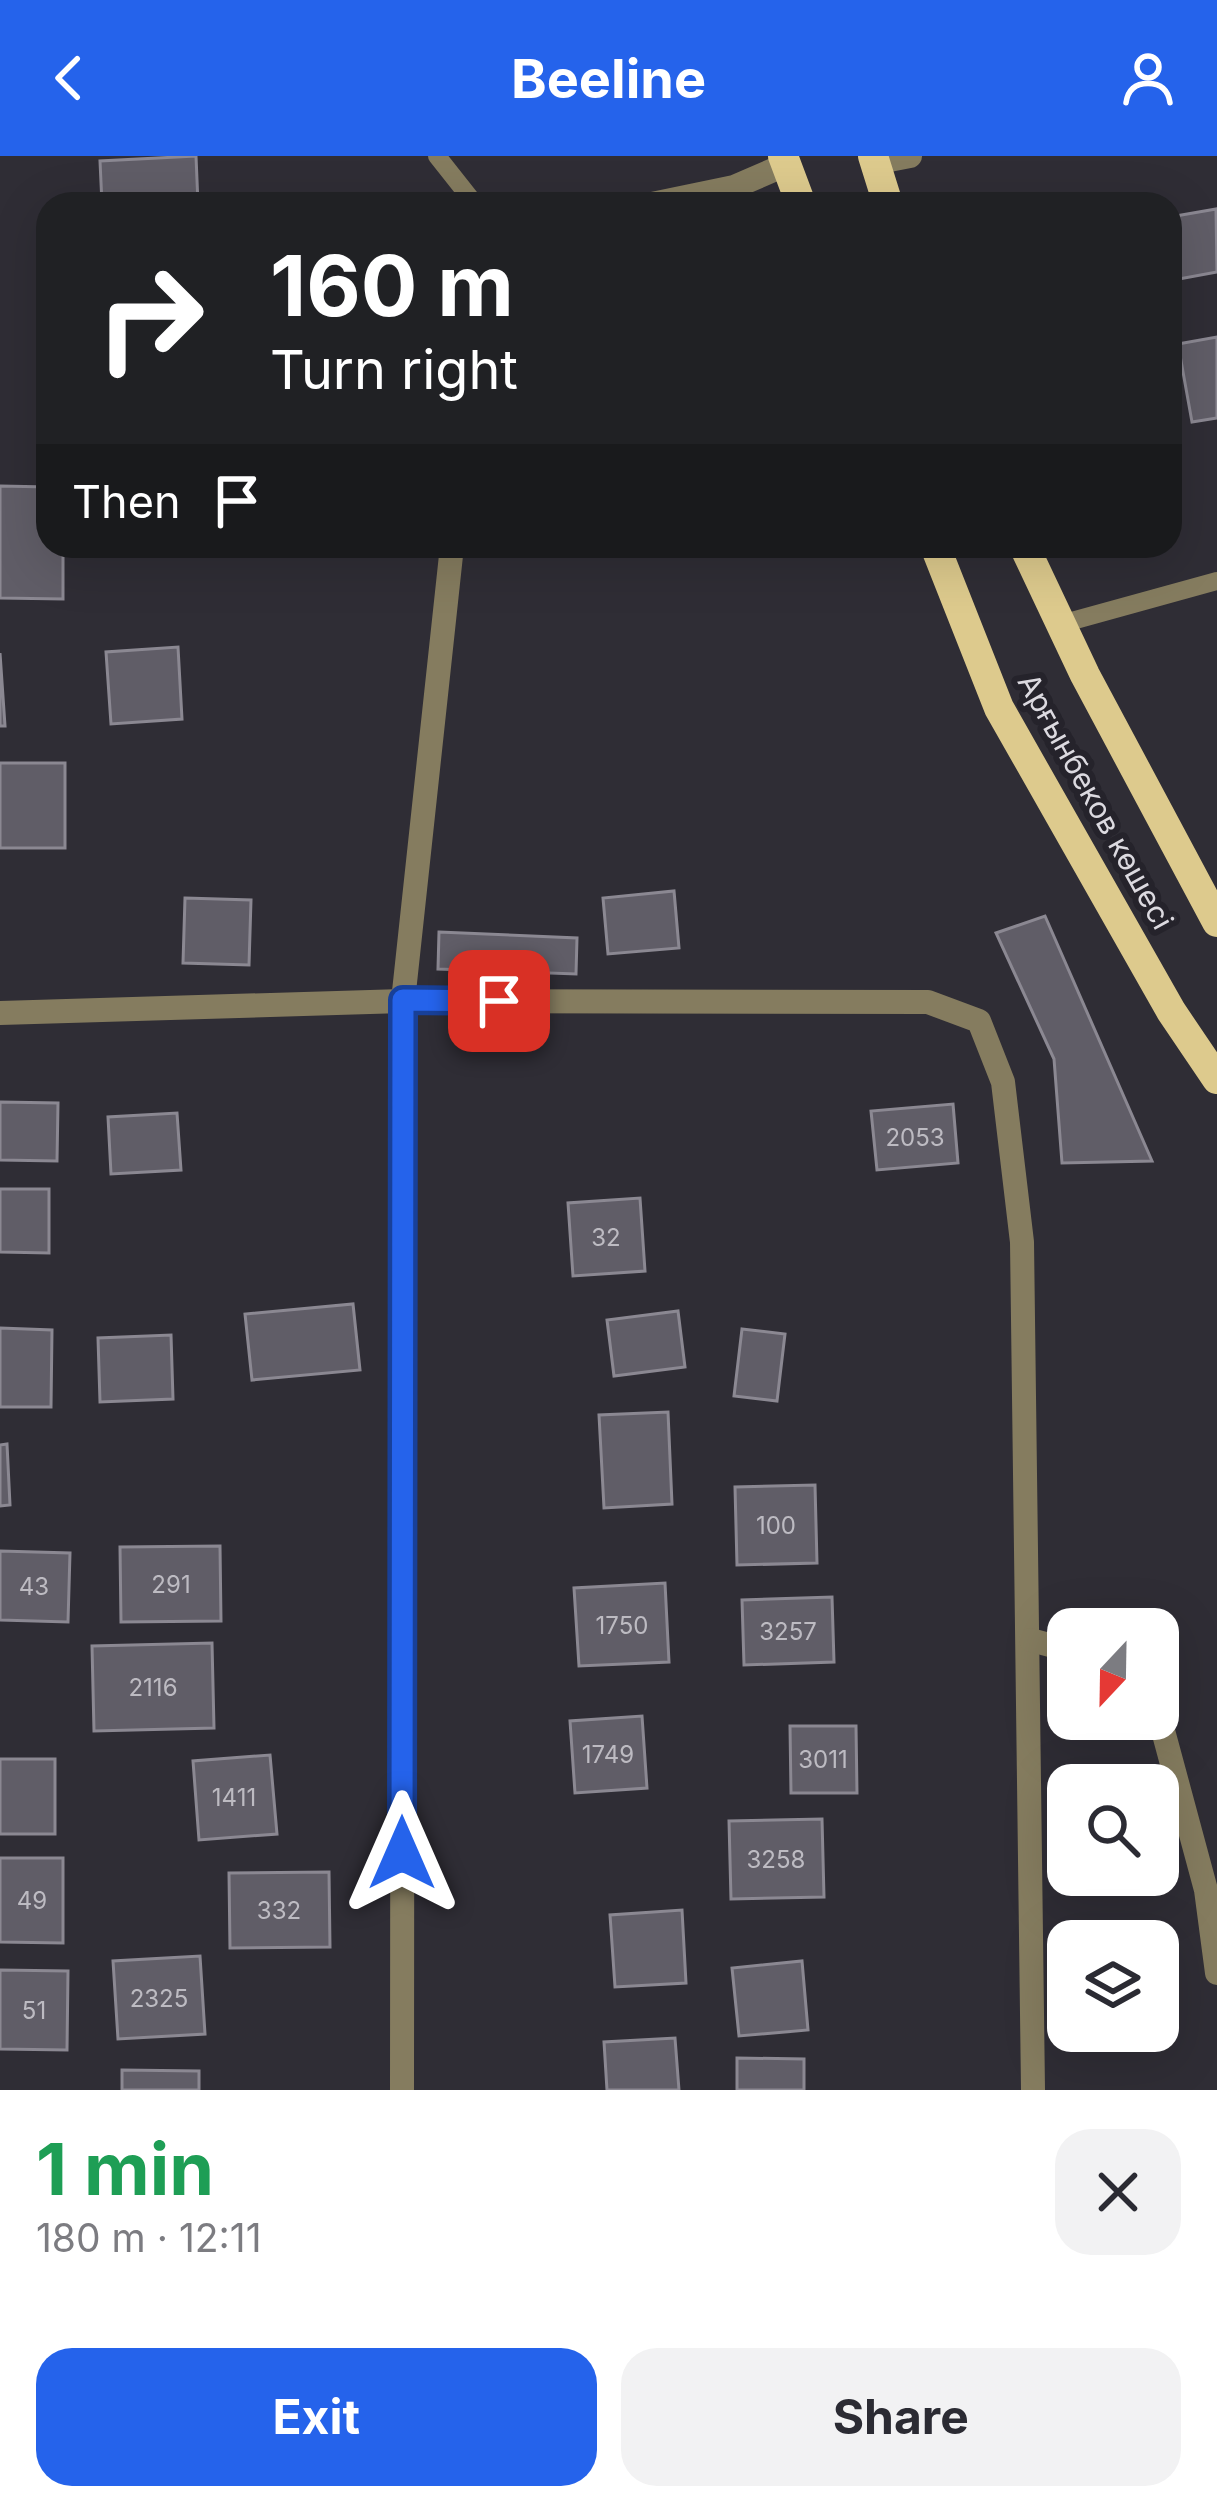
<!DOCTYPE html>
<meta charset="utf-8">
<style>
:root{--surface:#fff;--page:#f2f2f3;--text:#2b2b33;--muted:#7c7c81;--accent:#2563eb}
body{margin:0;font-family:Inter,sans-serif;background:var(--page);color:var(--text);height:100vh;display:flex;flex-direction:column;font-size:45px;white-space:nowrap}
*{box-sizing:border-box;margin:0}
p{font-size:39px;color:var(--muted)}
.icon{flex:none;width:66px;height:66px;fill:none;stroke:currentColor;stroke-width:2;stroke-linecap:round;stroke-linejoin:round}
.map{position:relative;height:1934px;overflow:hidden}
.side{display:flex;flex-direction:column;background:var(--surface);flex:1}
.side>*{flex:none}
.banner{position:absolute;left:36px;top:36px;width:1146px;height:366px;border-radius:36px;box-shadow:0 12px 48px #0002;background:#202124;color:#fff;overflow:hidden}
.needle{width:78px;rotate:202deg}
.fabs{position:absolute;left:1047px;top:1452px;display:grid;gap:24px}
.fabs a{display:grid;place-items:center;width:132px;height:132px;border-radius:24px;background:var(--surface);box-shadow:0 12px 48px #0002;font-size:60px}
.pin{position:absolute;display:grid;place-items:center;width:102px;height:102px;color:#fff;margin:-51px;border-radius:24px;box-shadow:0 6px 18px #0006}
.me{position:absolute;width:132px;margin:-66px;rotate:0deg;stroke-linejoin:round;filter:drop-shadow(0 0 9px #0008)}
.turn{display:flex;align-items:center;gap:42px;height:252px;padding:0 36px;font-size:54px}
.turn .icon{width:156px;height:156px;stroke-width:2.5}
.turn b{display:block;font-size:84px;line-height:102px}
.then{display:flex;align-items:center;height:114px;padding:0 36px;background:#0003;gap:24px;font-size:45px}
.round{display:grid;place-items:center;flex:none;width:126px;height:126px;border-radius:36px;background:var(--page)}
.headline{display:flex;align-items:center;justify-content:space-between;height:204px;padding:0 36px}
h1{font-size:72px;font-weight:700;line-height:90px;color:#1e9e55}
.cta{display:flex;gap:24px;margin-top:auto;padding:24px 36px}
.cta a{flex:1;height:138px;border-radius:36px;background:var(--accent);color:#fff;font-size:48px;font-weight:700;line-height:138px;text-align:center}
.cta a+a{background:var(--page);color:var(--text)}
header{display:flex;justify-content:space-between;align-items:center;height:156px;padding:0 36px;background:var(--accent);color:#fff;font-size:54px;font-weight:700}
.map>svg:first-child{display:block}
</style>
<header><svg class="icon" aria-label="back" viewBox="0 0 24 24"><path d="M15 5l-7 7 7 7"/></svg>Beeline<svg class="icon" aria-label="person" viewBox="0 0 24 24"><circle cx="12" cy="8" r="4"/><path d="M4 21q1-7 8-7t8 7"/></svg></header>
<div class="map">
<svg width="1217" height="1934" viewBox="0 0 1217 1934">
<rect width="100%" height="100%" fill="#2f2d35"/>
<!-- building -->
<g fill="#605d67" stroke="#8b8892" stroke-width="3">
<path d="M196,0L198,48H102L100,5Z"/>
<path d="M1216,53L1217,116L1179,123L1170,61Z"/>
<path d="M1217,181V262L1192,266L1178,188Z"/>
<path d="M0,330L48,331V390H63V443L0,442Z"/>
<path d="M178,491L182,563L111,568L106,496Z"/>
<path d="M0,497L5,570H0Z"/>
<rect x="0" y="607" width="65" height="85"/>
<path d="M674,735L679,792L608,798L603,742Z"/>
<path d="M185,742L251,744L249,809L183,807Z"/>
<path d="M1045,760L1152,1005L1062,1007L1054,903L996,777Z"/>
<path d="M439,776L577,782L576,818L438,813Z"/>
<path d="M0,946L58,947L57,1005L0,1004Z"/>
<path d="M953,948L958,1007L877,1014L871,955Z"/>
<path d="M177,957L181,1014L111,1018L108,961Z"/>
<path d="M0,1033H49V1097L0,1096Z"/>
<path d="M640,1042L645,1115L573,1120L568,1047Z"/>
<path d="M353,1148L360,1214L252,1224L245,1158Z"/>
<path d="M678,1155L685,1211L614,1220L607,1164Z"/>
<path d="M0,1172L52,1174L51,1251H0Z"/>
<path d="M742,1173L785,1178L777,1245L734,1240Z"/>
<path d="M171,1179L173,1243L100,1246L98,1182Z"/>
<path d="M668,1256L672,1348L604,1352L599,1259Z"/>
<path d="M7,1288L10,1349L0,1350V1289Z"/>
<path d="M815,1329L817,1407L737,1409L735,1331Z"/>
<path d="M220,1390L221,1465L121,1466L120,1391Z"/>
<path d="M0,1395L70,1397L68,1466L0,1464Z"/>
<path d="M665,1427L669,1506L579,1510L574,1432Z"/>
<path d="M832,1441L834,1506L744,1509L742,1444Z"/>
<path d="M212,1487L214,1572L94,1575L92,1490Z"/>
<path d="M642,1560L647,1632L575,1637L570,1565Z"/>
<path d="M790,1570H856L857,1637H791Z"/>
<path d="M270,1599L277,1678L199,1684L193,1605Z"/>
<rect x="0" y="1603" width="55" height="75"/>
<path d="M822,1663L824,1741L731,1743L729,1665Z"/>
<path d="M0,1702H63V1787L0,1786Z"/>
<path d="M329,1716L330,1791L230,1792L229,1717Z"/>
<path d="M682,1754L686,1827L615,1831L610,1759Z"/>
<path d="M200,1800L205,1878L118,1883L113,1805Z"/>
<path d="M802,1805L808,1874L739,1880L732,1812Z"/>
<path d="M0,1814L68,1815L67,1894L0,1893Z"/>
<path d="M675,1882L679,1934H607L604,1886Z"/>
<path d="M737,1902L804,1903V1934H737Z"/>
<path d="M122,1914L199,1915V1934H122Z"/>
</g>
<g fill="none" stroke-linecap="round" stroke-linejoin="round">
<!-- service -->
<g stroke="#857c5f" stroke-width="18">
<path d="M437,0L475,48"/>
<path d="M1061,468L1217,425"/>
</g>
<!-- minor -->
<g stroke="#857c5f" stroke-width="24">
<path d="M874,7L910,0"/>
<path d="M652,48L734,31L785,9"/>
<path d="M0,857L403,845L928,846L979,865L1003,926L1022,1086L1033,1934"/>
<path d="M1031,1484L1068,1494"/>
<path d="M1158,1556L1206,1734L1217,1817"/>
<path d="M402,1934L403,845L452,390"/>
</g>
<!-- primary -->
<g stroke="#ddca8d" stroke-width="30">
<path d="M783,0L801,48"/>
<path d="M873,0L888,48"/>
<path d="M935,390L999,552L1171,855L1217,923"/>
<path d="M1024,390L1085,519L1217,766"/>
</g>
</g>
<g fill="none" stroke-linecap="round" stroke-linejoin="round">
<!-- route casing -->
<g stroke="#184099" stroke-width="30">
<path id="route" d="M402,1697L403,844L499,845"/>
</g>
<!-- route -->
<use href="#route" stroke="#2563eb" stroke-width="21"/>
</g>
<g text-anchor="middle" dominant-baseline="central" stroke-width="12" stroke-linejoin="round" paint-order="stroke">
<!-- number labels -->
<g font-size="24" fill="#bdbbc2">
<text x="915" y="981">2053</text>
<text x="606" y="1081">32</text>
<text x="776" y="1369">100</text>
<text x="171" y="1428">291</text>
<text x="34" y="1430">43</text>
<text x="622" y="1469">1750</text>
<text x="788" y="1475">3257</text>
<text x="153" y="1531">2116</text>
<text x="608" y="1598">1749</text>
<text x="823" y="1603">3011</text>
<text x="234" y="1641">1411</text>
<text x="776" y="1703">3258</text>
<text x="32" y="1744">49</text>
<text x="279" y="1754">332</text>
<text x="159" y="1842">2325</text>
<text x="34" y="1854">51</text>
</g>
<!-- street labels -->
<g font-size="30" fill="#dcdae0" stroke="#25232b">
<text transform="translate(1096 645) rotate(61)">Арғынбеков көшесі</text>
</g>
</g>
</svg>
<div class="fabs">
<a><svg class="needle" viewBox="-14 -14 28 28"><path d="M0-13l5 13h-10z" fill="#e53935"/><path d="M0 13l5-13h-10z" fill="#7c7c81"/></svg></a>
<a><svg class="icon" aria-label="search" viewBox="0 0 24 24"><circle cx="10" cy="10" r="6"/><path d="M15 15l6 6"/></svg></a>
<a><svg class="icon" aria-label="layers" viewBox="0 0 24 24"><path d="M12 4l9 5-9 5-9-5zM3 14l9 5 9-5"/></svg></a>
</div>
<div class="pin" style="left:499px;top:845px;background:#d93025"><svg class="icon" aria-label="arrive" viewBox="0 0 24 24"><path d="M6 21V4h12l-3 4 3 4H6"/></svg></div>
<svg class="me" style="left:402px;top:1697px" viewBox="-20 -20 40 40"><path d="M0-17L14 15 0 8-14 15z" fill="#2563eb" stroke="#fff" stroke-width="4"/></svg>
<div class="banner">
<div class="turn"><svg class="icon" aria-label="right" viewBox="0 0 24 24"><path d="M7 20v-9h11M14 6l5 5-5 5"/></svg><div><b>160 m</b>Turn right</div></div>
<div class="then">Then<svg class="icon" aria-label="arrive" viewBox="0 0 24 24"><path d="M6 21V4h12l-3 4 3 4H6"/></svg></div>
</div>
</div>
<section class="side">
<div class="headline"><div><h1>1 min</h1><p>180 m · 12:11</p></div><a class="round"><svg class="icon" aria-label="close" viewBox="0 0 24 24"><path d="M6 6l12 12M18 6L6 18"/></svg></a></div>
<div class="cta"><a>Exit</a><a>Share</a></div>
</section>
